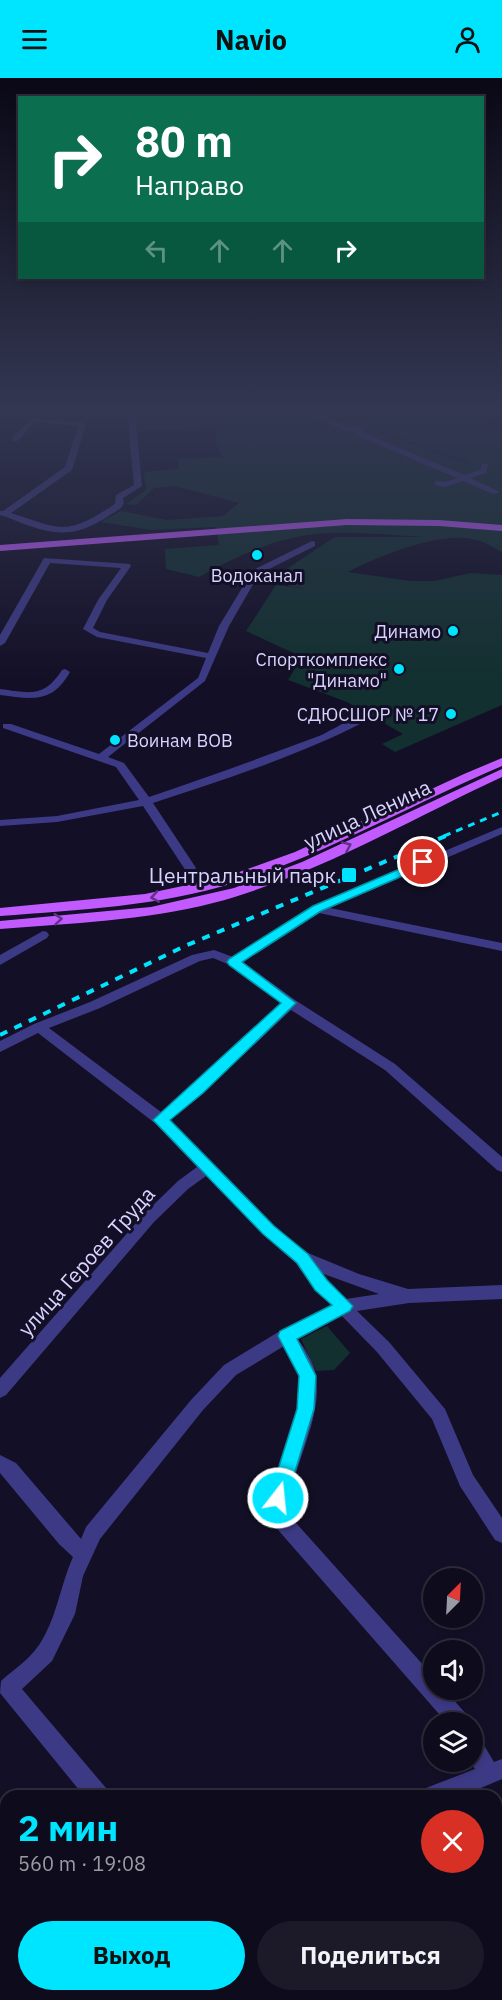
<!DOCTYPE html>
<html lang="ru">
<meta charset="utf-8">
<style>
:root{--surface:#0e0b1c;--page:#1c1929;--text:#f1f3f6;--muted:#9b9ba3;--line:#2e2b3b;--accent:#00e5ff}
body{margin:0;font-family:"IBM Plex Sans",sans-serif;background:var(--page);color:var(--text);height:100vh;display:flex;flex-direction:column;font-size:22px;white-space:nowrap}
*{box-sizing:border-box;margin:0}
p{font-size:20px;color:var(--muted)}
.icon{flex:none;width:33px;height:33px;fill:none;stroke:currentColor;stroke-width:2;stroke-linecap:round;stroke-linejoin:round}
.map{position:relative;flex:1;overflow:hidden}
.side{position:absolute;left:0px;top:1712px;width:502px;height:212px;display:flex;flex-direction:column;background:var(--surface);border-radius:18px 18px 0 0;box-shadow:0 3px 9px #0003,0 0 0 2px var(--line)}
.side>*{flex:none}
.hud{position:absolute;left:18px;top:18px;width:466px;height:183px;border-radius:0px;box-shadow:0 3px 9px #0003,0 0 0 2px var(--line);background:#0b6e4f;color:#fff;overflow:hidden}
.needle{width:39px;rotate:24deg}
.buttons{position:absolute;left:423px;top:1490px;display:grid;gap:12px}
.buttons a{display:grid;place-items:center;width:60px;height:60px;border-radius:50%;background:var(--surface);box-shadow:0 3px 9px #0003,0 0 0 2px var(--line);font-size:30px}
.pin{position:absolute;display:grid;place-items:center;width:51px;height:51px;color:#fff;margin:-26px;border:3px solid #fff;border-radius:50%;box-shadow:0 2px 6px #0007}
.me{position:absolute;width:66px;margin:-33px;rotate:16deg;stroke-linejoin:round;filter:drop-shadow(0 0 4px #0008)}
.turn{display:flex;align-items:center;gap:21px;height:126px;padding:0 18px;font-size:27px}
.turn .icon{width:78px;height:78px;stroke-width:2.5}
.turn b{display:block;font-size:42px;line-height:51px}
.lanes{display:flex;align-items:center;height:57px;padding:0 18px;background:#0003;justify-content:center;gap:30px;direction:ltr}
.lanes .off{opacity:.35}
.round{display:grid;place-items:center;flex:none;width:63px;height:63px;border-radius:32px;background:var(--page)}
.overview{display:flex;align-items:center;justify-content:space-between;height:102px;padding:0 18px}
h1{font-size:36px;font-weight:800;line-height:45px;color:var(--accent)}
.action{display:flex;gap:12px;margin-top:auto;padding:12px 18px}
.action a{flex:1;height:69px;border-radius:36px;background:var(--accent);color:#111;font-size:24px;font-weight:800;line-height:69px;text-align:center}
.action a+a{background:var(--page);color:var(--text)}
header{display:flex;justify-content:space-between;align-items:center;height:78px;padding:0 18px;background:var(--accent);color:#111;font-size:27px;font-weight:800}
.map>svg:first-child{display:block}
</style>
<header><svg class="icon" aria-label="menu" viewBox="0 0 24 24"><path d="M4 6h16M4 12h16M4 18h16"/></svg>Navio<svg class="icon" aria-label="person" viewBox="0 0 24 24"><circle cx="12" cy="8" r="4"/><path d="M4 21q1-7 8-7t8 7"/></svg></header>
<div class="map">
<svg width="502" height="1922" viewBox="0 0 502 1922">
<rect width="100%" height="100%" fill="#130f26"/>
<!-- green -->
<g fill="#12302f">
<path d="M138,334H459L502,351V474C494,470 485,464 477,462C441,452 379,478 348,494L410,503H434L471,495L502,497V627L395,674L382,666L403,656L347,624L288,602L302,579L246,553L276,507L309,511L289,508L282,494L335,459H423C385,457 344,452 307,457C268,463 232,481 199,499L166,491L165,471L219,467L216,449L151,452L101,444L121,433L167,442L223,438L239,425L175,408L154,410L136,427L126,426L146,412L144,394L179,391L178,381L222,379L216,366V350L140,353Z"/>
<path d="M327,1248L350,1275L334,1292L316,1293L301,1261Z"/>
</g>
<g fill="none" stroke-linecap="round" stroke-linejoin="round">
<!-- stream-far1 -->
<path stroke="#0a1f44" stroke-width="2" d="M326,334L467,385"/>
<!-- stream -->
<g stroke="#0a1f44" stroke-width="6">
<path d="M0,1901L6,1908"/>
<path d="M13,1917L17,1922"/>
</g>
<!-- minor -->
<g fill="#3d3a85" fill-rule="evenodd">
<path d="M127,334H135L142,408L123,420L124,425L121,430C88,452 70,462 30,448C20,445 11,440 0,437V433H3L65,389L78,348L35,344L18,363H12V359L33,340L82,344L86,346L72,392L11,435C63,452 66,458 115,426L116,417L134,407Z"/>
<path d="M306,334H316L349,349H364L362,354L464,397L480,392L482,386H488L486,395L470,400L500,414L493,416L463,403L445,409L435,407V403L445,404L457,400L355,357L356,353H345Z"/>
<path d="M312,463L315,464V468L259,496L229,548L205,603L108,679L124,685L149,719C206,700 263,679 319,658C332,653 357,635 370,637V641C301,677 226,701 153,725L196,790L194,793H186L143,728L57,744L0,748V742L57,738L139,722L116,689L3,650V646H11L99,676L198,600L206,580L97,559L83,551L98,522L121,490L50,485L5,565L0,568V557L44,480L130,486L131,488L107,522L93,550L100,554L208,575L219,548L253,492Z"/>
<path d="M65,591L70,594C52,626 32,621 0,617V611C30,615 44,620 62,592Z"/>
<path d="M502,749V756L330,830L502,865V873L319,835L243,884L295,922L395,986L502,1079V1094L497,1092L385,992L291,932L203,1015L170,1042L273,1148L308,1175L359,1196L408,1211L502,1207V1221L409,1225L357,1233L389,1264L445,1331L473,1397L502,1440V1465L495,1462L460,1408L432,1341L377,1274L341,1237L297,1260C305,1271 314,1284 316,1298C323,1343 290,1390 288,1436L434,1599V1611H444L467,1637L470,1644H446L272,1445C268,1435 270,1424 272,1413C280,1376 307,1335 299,1296C297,1286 290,1277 284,1268L236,1297L203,1332L100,1461L83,1498L75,1536L52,1583L22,1611L106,1710L108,1718H84L0,1615L1,1603C13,1592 30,1581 39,1567C57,1540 60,1508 73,1479L59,1466L0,1395V1377L16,1385L81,1461L86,1449L191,1322L224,1287L280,1253L331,1227L315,1212L296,1185L263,1156L206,1098L188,1111L154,1144L6,1317L0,1320V1300L144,1136L178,1103L197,1089L156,1046L38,955L0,974V963L34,946L90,924L192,877L214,872L233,879L313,828ZM213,880L230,887L282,925L193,1007L161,1034L49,950L100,930L200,883ZM321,1195L379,1216L346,1221Z"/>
<path d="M43,853L47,854L49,857L47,860L0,887V877Z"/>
<path d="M472,1656L479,1659L494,1684L502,1681V1701L462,1718H424L426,1710L475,1691L470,1683H472Z"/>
</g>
<!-- major -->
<g fill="#c25bff" fill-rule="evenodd">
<path d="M347,441L439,442L502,447V453L439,448L347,447L0,473V467Z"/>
<path d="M502,680V688C412,726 327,776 234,805C159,828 79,832 0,838V830L145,816L225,799L295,774L464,696Z"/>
<path d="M502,691V699C407,743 315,798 213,825C144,843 71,845 0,851V843L151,829L234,810L302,784Z"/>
</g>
<!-- rail-far1 -->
<path stroke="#00e5ff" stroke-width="3" stroke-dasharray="7 6" stroke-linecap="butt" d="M444,758L502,734"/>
<!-- rail -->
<path stroke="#00e5ff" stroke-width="4" stroke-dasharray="8 8" stroke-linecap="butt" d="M0,957L185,868L448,757"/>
</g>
<!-- one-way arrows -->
<defs><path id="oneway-chevron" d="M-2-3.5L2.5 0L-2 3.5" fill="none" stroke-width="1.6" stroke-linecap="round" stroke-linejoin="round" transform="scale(1.5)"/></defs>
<g stroke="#623188">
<use href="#oneway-chevron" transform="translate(347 768) rotate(-24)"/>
<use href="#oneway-chevron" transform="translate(155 819) rotate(171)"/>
<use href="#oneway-chevron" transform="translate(58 841) rotate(-5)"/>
</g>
<!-- sky -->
<linearGradient id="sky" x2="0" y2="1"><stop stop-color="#0a0815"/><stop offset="0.55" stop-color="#333752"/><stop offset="1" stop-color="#333752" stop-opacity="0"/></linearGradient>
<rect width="502" height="604" fill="url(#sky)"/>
<!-- route -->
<path fill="#00e5ff" stroke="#0095a6" stroke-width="1.5" d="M423,781L428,782V787L321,833L242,884L296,925L203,1015L170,1042L274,1148L308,1176L327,1202L353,1228L350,1233L297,1261L316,1298L314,1331L287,1420L285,1426L278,1428L272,1426L269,1420L297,1331L299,1298L278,1258L280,1253L332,1227L315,1212L297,1185L263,1156L153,1042L281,925L229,887L227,884L229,881L313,828Z"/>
<!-- markers -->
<g fill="#00e5ff" stroke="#130f26" stroke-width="2">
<circle cx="257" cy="477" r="6"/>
<circle cx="453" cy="553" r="6"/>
<circle cx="399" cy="591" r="6"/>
<circle cx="451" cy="636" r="6"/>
<circle cx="115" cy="662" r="6"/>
<rect x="341" y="789" width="16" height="16" rx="3"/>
</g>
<g text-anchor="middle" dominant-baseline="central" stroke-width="6" stroke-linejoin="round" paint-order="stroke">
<!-- far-poi labels -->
<g font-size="18" fill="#d9d4ff" stroke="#130f26" text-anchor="end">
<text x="257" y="497" text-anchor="middle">Водоканал</text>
<text x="441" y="553">Динамо</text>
<text x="387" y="581">Спорткомплекс<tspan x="387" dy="21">"Динамо"</tspan></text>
<text x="439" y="636">СДЮСШОР № 17</text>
<text x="127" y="662" text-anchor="start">Воинам ВОВ</text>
</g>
<!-- street labels -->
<g font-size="21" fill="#d9d4ff" stroke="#130f26">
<text transform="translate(367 736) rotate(-25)">улица Ленина</text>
<text transform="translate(86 1183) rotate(-48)">улица Героев Труда</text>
</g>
<!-- poi labels -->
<g font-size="21" fill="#d9d4ff" stroke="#130f26" text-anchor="end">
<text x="336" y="797">Центральный парк</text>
</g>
</g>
</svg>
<div class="buttons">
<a><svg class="needle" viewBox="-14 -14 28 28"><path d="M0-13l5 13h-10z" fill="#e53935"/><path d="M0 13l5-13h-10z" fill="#9b9ba3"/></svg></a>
<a><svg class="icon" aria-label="sound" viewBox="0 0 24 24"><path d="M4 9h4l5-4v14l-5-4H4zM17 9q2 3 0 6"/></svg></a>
<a><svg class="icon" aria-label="layers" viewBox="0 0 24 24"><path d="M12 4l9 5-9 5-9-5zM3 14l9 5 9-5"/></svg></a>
</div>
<div class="pin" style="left:423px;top:784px;background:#d93025"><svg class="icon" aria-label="arrive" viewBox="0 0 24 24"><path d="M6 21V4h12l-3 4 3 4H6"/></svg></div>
<svg class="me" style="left:278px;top:1420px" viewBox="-20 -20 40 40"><circle r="17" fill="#00e5ff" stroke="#fff" stroke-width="3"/><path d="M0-11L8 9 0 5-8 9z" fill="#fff"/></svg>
<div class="hud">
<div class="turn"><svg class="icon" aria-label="right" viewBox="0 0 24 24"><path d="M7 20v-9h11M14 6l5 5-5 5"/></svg><div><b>80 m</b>Направо</div></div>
<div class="lanes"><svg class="icon off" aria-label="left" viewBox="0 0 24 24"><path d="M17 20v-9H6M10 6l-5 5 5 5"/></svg><svg class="icon off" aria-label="ahead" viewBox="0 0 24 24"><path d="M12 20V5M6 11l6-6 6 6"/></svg><svg class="icon off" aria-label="ahead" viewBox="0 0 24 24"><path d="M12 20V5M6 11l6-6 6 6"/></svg><svg class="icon" aria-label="right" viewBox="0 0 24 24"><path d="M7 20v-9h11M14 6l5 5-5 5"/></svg></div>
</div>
<section class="side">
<div class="overview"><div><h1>2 мин</h1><p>560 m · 19:08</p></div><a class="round" style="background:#d93025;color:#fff"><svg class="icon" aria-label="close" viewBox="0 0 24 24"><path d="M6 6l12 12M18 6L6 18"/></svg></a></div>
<div class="action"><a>Выход</a><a>Поделиться</a></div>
</section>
</div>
